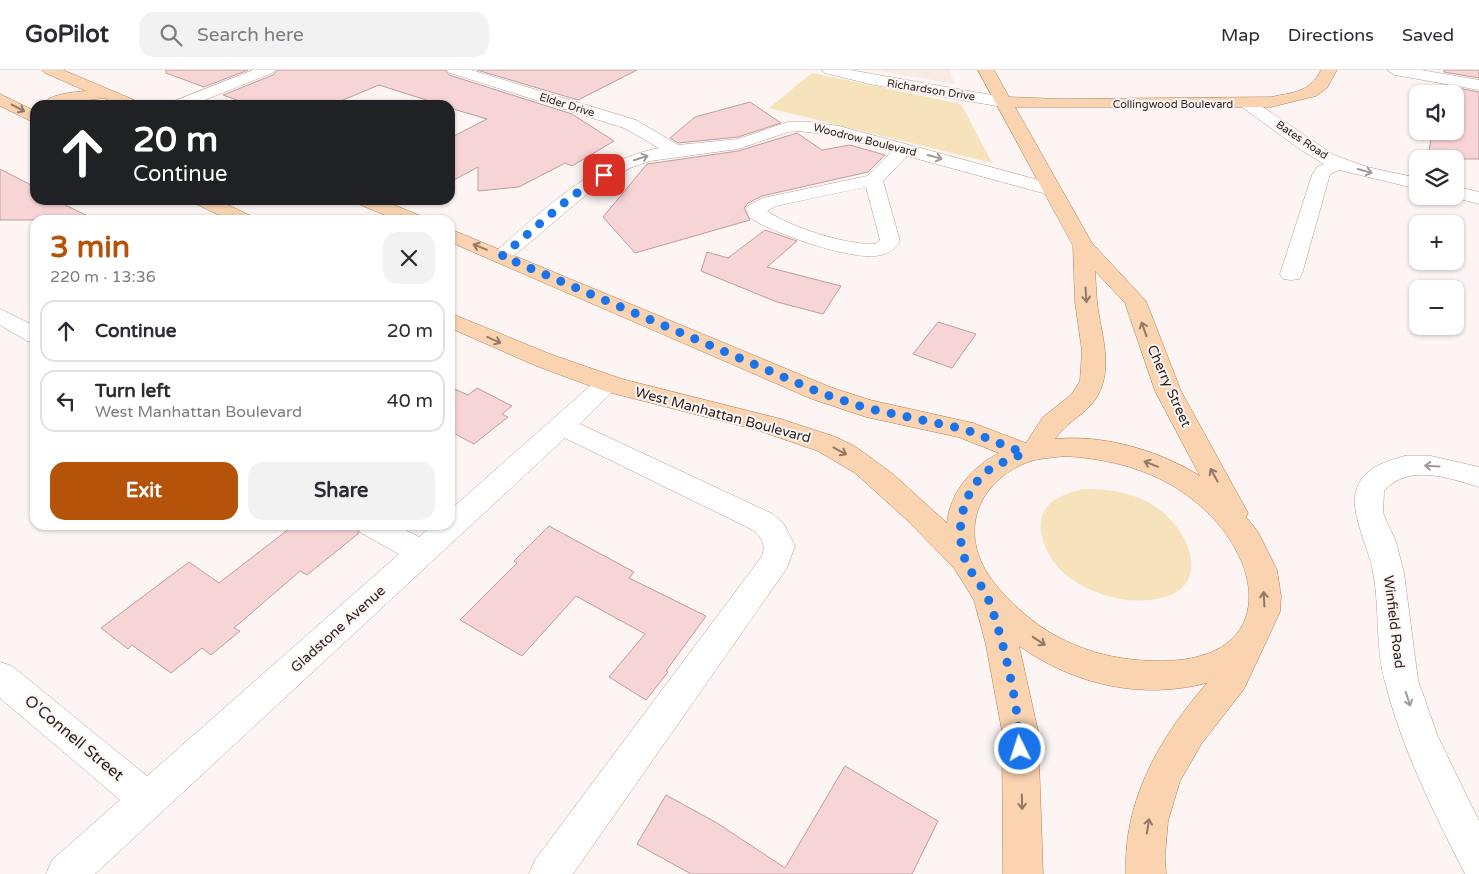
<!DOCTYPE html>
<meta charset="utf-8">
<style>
:root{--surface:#fff;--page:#f2f2f3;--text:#2b2b33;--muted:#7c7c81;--line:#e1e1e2;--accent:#b45309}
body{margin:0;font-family:"Varela Round",sans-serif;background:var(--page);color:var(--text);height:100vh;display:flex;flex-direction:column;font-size:19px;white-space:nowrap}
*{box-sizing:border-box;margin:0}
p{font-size:16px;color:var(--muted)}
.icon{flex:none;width:28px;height:28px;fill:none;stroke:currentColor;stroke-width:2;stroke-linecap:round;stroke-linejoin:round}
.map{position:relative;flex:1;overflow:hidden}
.drawer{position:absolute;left:30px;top:145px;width:425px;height:315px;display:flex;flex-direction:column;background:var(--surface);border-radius:15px;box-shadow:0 1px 4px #0004}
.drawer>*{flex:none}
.banner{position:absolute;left:30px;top:30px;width:425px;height:105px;border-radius:15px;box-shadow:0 1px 4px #0004;background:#202124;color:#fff;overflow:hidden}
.buttons{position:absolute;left:1409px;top:15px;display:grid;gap:10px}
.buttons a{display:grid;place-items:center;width:55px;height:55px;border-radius:10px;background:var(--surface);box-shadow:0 1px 4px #0004;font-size:25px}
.pin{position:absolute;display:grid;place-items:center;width:42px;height:42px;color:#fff;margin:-21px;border-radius:10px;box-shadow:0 2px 8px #0006}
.me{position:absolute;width:55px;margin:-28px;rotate:356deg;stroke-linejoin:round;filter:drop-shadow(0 0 4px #0008)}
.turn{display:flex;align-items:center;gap:18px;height:105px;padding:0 20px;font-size:22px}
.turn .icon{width:65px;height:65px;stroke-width:2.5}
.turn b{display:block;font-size:35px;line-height:42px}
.round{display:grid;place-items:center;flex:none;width:52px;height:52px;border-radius:15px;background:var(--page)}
.headline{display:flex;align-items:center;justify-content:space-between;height:85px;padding:0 20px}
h1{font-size:30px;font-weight:700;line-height:38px;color:var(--accent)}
.cta{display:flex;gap:10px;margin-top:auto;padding:10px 20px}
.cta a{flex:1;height:58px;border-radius:15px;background:var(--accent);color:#fff;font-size:20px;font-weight:700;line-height:58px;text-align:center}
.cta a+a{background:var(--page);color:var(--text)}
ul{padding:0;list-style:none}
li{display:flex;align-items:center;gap:15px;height:62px;margin:0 10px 8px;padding:0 10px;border:2px solid var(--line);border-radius:15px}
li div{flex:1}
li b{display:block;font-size:19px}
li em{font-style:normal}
header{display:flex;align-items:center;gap:30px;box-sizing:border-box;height:70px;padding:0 25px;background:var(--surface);border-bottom:1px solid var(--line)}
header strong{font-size:24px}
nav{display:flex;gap:28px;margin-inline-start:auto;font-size:18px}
.search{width:350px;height:45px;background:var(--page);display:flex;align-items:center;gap:12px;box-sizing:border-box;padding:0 18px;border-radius:15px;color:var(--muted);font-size:19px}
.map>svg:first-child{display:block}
</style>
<header>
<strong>GoPilot</strong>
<div class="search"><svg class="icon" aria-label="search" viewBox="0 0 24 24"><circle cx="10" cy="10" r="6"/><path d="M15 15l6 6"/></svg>Search here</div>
<nav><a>Map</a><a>Directions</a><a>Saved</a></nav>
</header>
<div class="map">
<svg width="1479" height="804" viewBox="0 0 1479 804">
<rect width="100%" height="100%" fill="#fcf5f3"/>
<!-- built -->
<path fill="#faeae4" d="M876,0H949L955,14Z"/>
<!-- green -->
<g fill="#f7e3bb">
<path d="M812,3L961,34L992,93L769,38Z"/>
<path d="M1085,419C1107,419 1128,422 1148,432C1192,456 1218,524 1149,530C1121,533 1093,524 1070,508C1048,492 1026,452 1053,431C1063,424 1074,421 1085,419Z"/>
</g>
<!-- building -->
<g fill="#f7d4d5" stroke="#be9d9e">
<path d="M166,0H248L204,17L166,3Z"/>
<path d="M277,0H445L449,5L572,44L614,71L572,96L565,93L519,117L478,121V97L450,112V68L487,49L450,38V35H442L379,15L331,35H250L223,25L273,5Z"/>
<path d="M477,0H637L578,30Z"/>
<path d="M1444,0H1479V8L1444,2Z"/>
<path d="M1441,15L1479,22V89H1428L1432,61H1455V24H1439Z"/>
<path d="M750,32L781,53L738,67L678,73L670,68L695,47Z"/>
<path d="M797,63L822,80L850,75L885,85L868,102L762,126L748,133L744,138L750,150L635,183L603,147L647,94L738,81Z"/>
<path d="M0,99L35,117V130H55L96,150H0Z"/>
<path d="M765,160L797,171L767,197L841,216L823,244L777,232L701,201L707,182L728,188Z"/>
<path d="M938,252L976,264L952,298L913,284Z"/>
<path d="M450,317L468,325L477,318L512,336L502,344L508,347L474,374L450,361Z"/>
<path d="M294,455H354L359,463L307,505L300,501L234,558L240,561L211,585L202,578L171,603L132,575L128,579L101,558L189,492L219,513Z"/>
<path d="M549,456L634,502L629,508L706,546L666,601L668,602L646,630L609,607L645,564L576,526L522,586L460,550L517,493L514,491Z"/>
<path d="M845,696L938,751L912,804H691L637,774L666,725L717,753L785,798Z"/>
</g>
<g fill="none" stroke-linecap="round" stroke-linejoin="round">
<!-- minor casing -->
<g stroke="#ba9c92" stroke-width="1">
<g id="minor">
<path d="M253,0H275L272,3L192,35H170L172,32Z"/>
<path d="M447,0H471L636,50L678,75L738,69L788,52H810L839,56L1057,115L1059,119L1057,123L1050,125L907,86L883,111L900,171C894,181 886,185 875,186C847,189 772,163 749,147L746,139L749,135L763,128L867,106L892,81L832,65L799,61L788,62L738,79L650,91L630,98L592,120L509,190L502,192L495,190L492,186L495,182C544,139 593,91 659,78L624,58L450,3ZM866,117L880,170L875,174C846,175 790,157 767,141L776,136Z"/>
<path d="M822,0H850L1003,27L1011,32L1003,37L874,15L825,3Z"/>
<path d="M1387,0H1421L1479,10V20L1395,5Z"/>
<path d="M1248,29L1254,31L1334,85L1367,97L1418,108V119L1339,100L1330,104L1302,204L1299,209L1291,210L1283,209L1280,204L1312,105L1317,97L1324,94L1301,80L1242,37L1240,34L1242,31Z"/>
<path d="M1455,116L1479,122V134L1449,126H1455Z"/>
<path d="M0,239L35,256V273L27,271L0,255Z"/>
<path d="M608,306L617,308L620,314L580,354L773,444L784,454L795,476L787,498L573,804H529L535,790L762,486C766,473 762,469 753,460L565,368L95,804H46L52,790L120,730L0,628V592L12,596L147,706L399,484L361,463L356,455H396L419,467L433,455H450V440L599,308Z"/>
<path d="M1405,386H1431L1479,397V417C1449,408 1408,393 1384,421L1383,443L1396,472L1404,503L1418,610L1438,667L1479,751V804H1465C1434,743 1402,679 1385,612C1375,577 1380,538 1373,502C1369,478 1348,440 1357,418C1364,398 1386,391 1405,386Z"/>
</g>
</g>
<!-- major casing -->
<g stroke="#af8159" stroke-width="1">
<g id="major">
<path d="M42,0H63L139,32L141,35H119L104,28L73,32L64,35H41C49,24 73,22 86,21L45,3Z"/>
<path d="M978,0H994L1009,27L1060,29L1271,27C1294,22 1309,23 1321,0H1337L1327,18L1316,26L1271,37H1015L1092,173L1146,231L1181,321L1248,443L1246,447L1258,462L1277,500L1281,526L1280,542L1244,619L1202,673L1180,711L1168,751L1165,786L1166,804H1126C1123,730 1160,667 1207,613C1141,630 1075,615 1019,576L1038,661L1043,804H1003L1002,661L986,575L974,530L954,498L908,451L855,403L818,381L757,360L604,321L534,295L450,258V243L550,284L622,309L781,349L836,367L856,377L893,404L947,453C950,422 972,397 999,383L958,367L866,347L812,329L450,172V159L830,317L870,330L973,353L1026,373L1043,347L1072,324L1080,311L1082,281L1075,232L1073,176ZM1095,201L1125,233L1155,321L1200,406C1160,381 1104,364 1055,369C1065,354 1080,347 1091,335C1117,305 1101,266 1097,232C1096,222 1096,211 1095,201ZM1065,386C1111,389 1155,400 1192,429C1266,486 1280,590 1162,591C1126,591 1093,585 1060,568C1033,555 991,518 980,489C963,446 987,408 1028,392C1039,388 1052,388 1065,386Z"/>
<path d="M0,24L35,41V53L0,36Z"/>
<path d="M193,130H218L251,146L254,150H229L196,134Z"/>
<path d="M355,130H382L421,146L424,150H397L358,134Z"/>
</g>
</g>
<!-- minor -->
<use href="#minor" fill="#fff" fill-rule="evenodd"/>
<!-- major -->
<use href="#major" fill="#fad3b0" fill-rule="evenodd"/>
</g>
<!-- one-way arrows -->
<defs><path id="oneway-shaft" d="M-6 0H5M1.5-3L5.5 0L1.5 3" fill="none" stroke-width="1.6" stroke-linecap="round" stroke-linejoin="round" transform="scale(1.25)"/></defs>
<g stroke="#927865">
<use href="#oneway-shaft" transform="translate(18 38) rotate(28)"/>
<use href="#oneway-shaft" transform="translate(480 177) rotate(-158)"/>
<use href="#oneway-shaft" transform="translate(1086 225) rotate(86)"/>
<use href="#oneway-shaft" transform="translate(1144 259) rotate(-109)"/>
<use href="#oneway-shaft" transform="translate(494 270) rotate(24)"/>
<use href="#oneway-shaft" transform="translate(840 381) rotate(29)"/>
<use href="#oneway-shaft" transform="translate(1151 394) rotate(-158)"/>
<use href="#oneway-shaft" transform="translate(1214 405) rotate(-119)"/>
<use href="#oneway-shaft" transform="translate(1264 529) rotate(-93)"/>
<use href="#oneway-shaft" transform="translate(1039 571) rotate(33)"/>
<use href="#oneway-shaft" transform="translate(1022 732) rotate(89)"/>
<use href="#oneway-shaft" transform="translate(1148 756) rotate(-81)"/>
</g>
<g stroke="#9f9a98">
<use href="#oneway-shaft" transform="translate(935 87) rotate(15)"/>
<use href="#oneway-shaft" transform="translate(641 88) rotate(-18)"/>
<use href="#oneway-shaft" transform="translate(1365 101) rotate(15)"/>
<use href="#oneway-shaft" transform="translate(1432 396) rotate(-177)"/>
<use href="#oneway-shaft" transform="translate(1408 629) rotate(72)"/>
</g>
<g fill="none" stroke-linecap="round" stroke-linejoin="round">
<!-- route -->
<path stroke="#1a73e8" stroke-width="9" stroke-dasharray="0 16.2" d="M604,105L571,127L502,186L821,323L866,338L964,359L1024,383C1014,388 1003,392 993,397C963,416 953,460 966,492C972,506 984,517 989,531C1004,571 1019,637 1020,679"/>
</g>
<g text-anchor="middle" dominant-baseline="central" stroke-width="4" stroke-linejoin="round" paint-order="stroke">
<!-- far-street labels -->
<g font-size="11" fill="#291e1a" stroke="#fcf5f3">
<text transform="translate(931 20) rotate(9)">Richardson Drive</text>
<text x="1173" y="34">Collingwood Boulevard</text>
<text transform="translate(567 35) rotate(17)">Elder Drive</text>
<text transform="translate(865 70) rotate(14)">Woodrow Boulevard</text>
<text transform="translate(1302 70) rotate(34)">Bates Road</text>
</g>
<!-- street labels -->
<g font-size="14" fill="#291e1a" stroke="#fcf5f3">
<text transform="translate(1169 316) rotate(66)">Cherry Street</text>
<text transform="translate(723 345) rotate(15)">West Manhattan Boulevard</text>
<text transform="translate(1394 552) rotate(83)">Winfield Road</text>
<text transform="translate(338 559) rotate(-42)">Gladstone Avenue</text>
</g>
<!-- near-street labels -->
<g font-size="16" fill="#291e1a" stroke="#fcf5f3">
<text transform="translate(74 668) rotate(40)">O'Connell Street</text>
</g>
</g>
</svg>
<div class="buttons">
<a><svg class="icon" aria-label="sound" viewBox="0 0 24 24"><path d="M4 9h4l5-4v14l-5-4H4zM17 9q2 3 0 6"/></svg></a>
<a><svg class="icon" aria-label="layers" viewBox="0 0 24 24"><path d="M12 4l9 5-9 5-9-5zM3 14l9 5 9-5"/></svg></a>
<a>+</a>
<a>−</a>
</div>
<div class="pin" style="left:604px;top:105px;background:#d93025"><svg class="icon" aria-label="arrive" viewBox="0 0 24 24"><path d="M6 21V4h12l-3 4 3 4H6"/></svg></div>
<svg class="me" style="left:1020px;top:679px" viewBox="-20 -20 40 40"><circle r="17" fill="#1a73e8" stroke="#fff" stroke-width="3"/><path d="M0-11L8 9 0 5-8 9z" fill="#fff"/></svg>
<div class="banner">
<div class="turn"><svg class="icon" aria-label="ahead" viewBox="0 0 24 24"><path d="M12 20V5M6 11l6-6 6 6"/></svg><div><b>20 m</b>Continue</div></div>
</div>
<section class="drawer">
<div class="headline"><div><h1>3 min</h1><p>220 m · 13:36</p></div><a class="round"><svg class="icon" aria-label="close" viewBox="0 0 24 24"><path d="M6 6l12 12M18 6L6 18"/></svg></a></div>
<ul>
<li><svg class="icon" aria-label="ahead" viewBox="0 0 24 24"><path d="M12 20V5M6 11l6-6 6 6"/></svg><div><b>Continue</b></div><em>20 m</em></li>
<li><svg class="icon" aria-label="left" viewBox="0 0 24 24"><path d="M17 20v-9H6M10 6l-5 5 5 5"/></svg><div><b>Turn left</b><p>West Manhattan Boulevard</p></div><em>40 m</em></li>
</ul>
<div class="cta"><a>Exit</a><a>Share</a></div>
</section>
</div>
